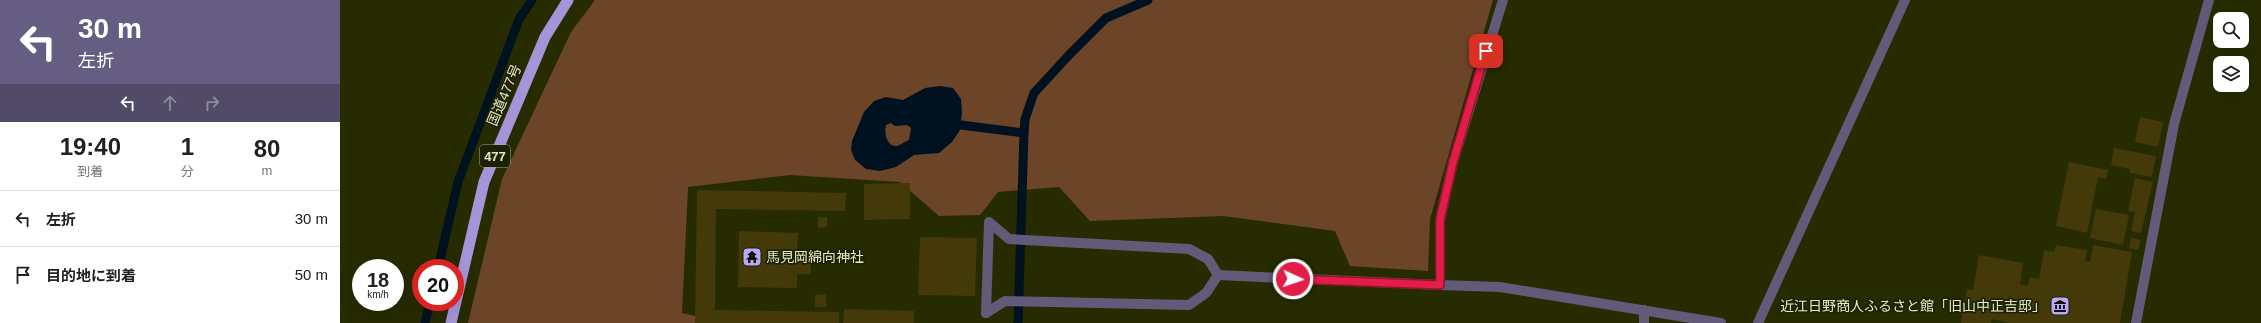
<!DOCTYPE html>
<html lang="ja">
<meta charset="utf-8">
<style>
:root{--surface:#fff;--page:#f6f6f6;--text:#202124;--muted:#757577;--line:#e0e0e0}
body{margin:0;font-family:Helvetica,"Noto Sans JP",sans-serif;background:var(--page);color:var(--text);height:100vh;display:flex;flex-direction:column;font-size:15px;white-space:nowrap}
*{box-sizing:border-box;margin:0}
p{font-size:13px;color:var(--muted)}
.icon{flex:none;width:22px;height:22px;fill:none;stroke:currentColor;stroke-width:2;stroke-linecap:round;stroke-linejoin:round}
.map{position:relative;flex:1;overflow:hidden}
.drawer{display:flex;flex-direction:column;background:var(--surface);width:340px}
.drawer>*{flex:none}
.banner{background:#665e82;color:#fff;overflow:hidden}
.buttons{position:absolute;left:1873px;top:12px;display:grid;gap:8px}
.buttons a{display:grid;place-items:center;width:36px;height:36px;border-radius:8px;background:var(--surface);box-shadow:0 4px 16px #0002;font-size:20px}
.speed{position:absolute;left:12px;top:259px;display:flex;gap:8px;font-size:20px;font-weight:700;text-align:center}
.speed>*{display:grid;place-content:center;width:52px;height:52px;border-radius:50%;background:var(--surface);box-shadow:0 4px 16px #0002;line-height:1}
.speed small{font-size:10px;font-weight:400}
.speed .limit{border:6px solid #d22;background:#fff;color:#111}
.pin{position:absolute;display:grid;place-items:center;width:34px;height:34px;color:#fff;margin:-17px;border-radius:8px;box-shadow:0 2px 6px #0006}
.me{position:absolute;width:44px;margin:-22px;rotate:93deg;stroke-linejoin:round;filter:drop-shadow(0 0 3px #0008)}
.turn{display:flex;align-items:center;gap:14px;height:84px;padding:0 12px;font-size:18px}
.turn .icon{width:52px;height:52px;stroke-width:2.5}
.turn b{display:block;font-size:28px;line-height:34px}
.lanes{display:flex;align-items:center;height:38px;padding:0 12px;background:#0003;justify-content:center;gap:20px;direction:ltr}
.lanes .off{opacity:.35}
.eta{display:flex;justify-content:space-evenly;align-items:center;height:68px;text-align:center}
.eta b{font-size:24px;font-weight:600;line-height:28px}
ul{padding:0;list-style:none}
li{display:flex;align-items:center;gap:12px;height:56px;padding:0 12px;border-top:1px solid var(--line)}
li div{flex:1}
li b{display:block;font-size:15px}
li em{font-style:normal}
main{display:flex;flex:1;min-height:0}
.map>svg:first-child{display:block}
</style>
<main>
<section class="drawer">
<div class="banner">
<div class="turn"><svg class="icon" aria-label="left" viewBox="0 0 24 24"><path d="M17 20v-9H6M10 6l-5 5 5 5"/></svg><div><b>30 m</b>左折</div></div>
<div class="lanes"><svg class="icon" aria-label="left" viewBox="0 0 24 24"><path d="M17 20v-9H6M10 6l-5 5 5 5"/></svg><svg class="icon off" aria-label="ahead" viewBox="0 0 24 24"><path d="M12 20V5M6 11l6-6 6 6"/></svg><svg class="icon off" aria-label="right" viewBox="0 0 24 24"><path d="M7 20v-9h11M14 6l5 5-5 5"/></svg></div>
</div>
<div class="eta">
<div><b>19:40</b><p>到着</p></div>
<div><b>1</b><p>分</p></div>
<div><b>80</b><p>m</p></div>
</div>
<ul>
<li><svg class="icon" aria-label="left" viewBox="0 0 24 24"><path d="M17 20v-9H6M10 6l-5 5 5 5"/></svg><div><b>左折</b></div><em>30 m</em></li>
<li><svg class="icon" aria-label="arrive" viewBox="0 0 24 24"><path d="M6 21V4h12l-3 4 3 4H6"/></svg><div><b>目的地に到着</b></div><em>50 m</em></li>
</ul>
</section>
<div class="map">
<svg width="1921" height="323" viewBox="0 0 1921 323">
<rect width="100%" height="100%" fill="#272b00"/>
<!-- green -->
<path fill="#6c4529" d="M255,0H1153L1090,219L1088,271L1010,266L995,231L883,216L750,221L719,187L658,192L640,215L599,216L560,182L450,175L348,187L342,313L385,323H128L162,179L231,32Z"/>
<!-- water -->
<path fill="#00111f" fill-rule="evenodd" d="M600,86L613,88L621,99L622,112L620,130L612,142L599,153L574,155L556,167L540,171L526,169L515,160L511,150L512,141L524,112L534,101L546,97L563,100L585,88ZM551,123L555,126L567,125L571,128L569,140C565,141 561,145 557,146C546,147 544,131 546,125Z"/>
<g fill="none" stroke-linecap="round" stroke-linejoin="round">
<!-- stream -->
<g stroke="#00111f" stroke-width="9">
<path d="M621,125L684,133"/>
<path d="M98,268L118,182L179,19L192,0"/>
<path d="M85,323L90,302"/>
<path d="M678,323L684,133L685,119L694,93L729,55L766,18L808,0"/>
</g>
</g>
<!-- building -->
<g fill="#443908">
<path d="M1800,117L1823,122L1818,147L1795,142Z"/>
<path d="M1774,148L1816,156L1812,177L1790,173V169L1771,165Z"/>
<path d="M1729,162L1768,170L1766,179L1758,177L1747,233L1716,226Z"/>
<path d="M1795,178L1813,182L1801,233L1791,231L1795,212L1788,211Z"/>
<path d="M570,183V219L524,220V184Z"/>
<path d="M357,190L506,193L505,211L376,209L375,310L499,312V323H355Z"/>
<path d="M1756,209L1789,215L1783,245L1750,238Z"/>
<path d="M478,217H487V227L478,228Z"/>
<path d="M399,231L458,233L457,250H471V274H457V288L398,287Z"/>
<path d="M580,237L637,238L635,296L578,295Z"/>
<path d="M1791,238L1801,240L1798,250L1789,248Z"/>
<path d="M1716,245L1747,250L1745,261L1750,262L1753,245L1792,252L1780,323H1668L1652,319L1651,323H1621L1627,289L1633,290L1639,255L1683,263L1680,284L1688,286L1690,277L1699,279L1704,250L1714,252Z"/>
<path d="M486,294V307H475V295Z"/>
<path d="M504,309L574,311V323H503Z"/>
</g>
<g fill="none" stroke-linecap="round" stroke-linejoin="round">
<!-- service -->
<g stroke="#615a78" stroke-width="10">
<path d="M878,275L1100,285"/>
<path d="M646,313L649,222L669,239L849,249L868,259L878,275"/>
<path d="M646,313L665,301L849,305L866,293L878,275"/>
</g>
<!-- minor -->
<g stroke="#615a78" stroke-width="10">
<path d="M1163,0L1113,162L1100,220V285L1160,287L1381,323"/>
<path d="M1304,323V310"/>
<path d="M1418,323L1565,0"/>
<path d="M1796,323L1834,124L1869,0"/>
</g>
<!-- trunk -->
<path stroke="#a694d9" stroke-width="11" d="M111,323L144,182L205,37L228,0"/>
</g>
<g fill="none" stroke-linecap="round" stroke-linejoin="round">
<!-- route casing -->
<g stroke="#92132f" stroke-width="10">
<path id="route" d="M953,279L1100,285V220L1113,162L1146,51"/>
</g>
<!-- route -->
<use href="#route" stroke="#e11d48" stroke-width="7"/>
</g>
<!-- icons -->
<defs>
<g id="temple-square" transform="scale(1)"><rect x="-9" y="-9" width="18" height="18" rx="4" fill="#bca9f5" stroke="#1e2106"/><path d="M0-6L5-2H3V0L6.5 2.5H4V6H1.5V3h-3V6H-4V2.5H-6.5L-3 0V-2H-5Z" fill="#111"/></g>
<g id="museum-square" transform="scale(1)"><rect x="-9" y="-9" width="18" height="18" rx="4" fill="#bca9f5" stroke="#1e2106"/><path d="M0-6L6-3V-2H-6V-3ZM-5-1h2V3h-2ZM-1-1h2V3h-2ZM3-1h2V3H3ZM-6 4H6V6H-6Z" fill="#111"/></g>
</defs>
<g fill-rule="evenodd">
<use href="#temple-square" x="412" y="257"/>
<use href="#museum-square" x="1720" y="306"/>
</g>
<g text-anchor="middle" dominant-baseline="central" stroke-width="3.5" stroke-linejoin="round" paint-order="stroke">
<!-- shield labels -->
<rect fill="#1e2106" stroke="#a9ae8a" stroke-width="1" x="140" y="145" width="30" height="22" rx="3"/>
<g font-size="13" font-weight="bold" fill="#e4ebc2">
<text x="155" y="156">477</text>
</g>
<!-- street labels -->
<g font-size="14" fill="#e4ebc2" stroke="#1e2106">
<text transform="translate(164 95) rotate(-67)">国道477号</text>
</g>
<!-- poi labels -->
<g font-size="14" fill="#e4ebc2" stroke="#1e2106" text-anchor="start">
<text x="426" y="257">馬見岡綿向神社</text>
<text x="1706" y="306" text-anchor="end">近江日野商人ふるさと館「旧山中正吉邸」</text>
</g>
</g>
</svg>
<div class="buttons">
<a><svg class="icon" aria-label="search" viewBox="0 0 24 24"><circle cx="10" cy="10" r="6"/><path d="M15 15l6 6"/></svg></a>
<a><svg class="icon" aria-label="layers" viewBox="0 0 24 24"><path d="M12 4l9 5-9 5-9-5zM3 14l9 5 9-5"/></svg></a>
</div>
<div class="speed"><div>18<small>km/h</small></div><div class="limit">20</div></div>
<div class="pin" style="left:1146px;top:51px;background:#d93025"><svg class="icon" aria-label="arrive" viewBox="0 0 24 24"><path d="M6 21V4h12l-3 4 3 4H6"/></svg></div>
<svg class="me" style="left:953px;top:279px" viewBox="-20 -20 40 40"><circle r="17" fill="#e11d48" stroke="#fff" stroke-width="3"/><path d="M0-11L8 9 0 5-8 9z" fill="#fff"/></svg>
</div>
</main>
